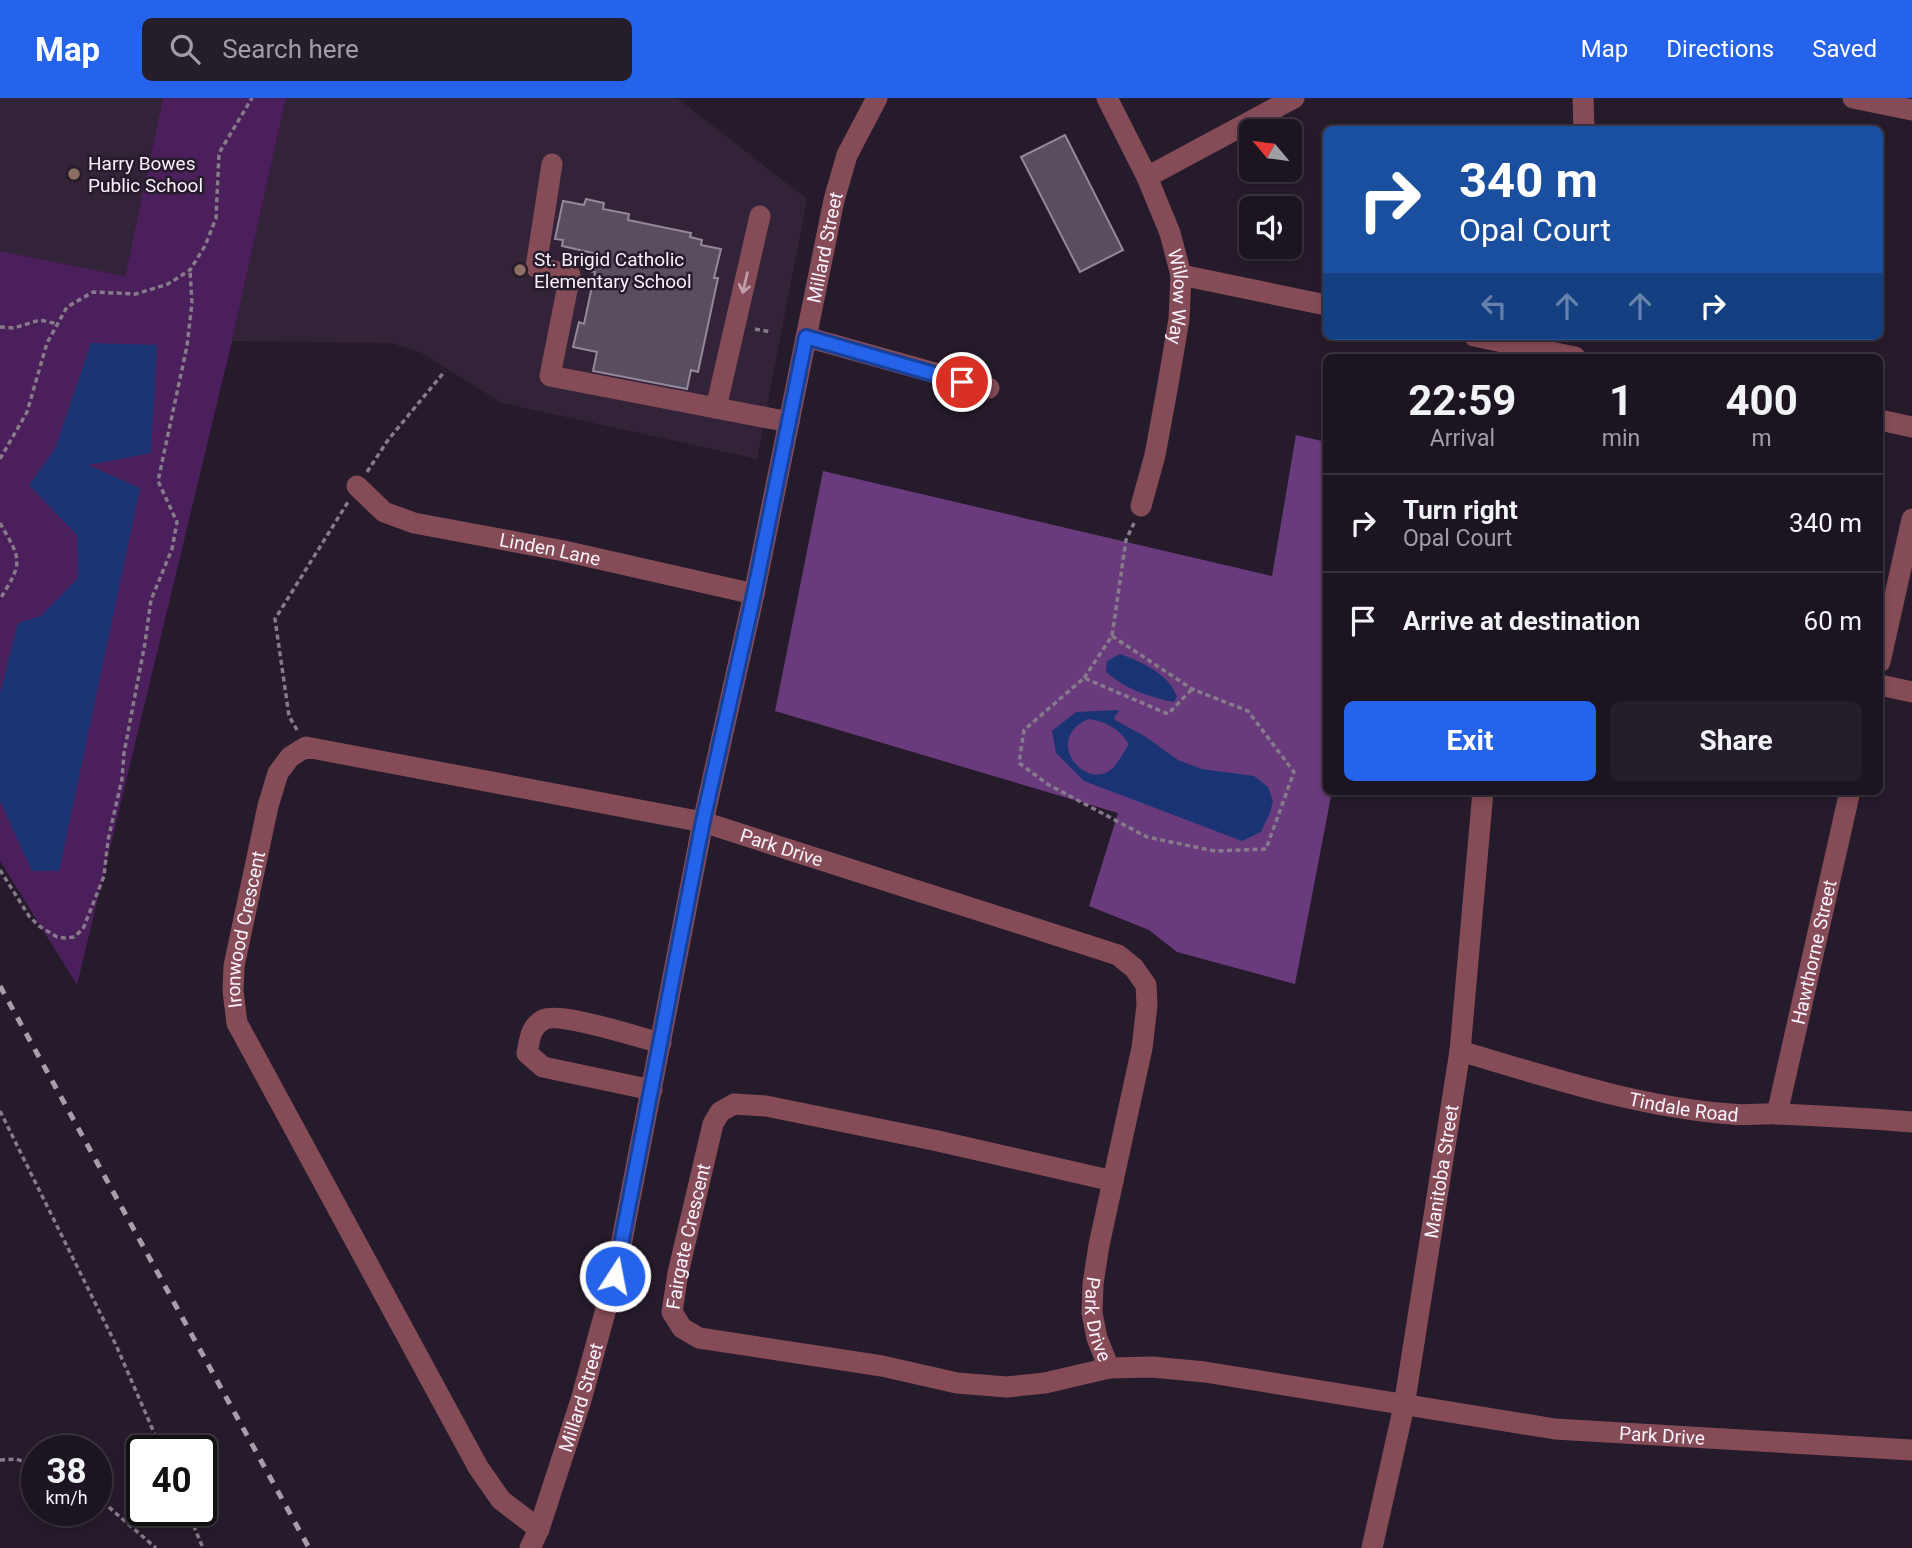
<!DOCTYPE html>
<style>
:root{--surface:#1c1420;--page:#251d29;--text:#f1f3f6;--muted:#a09ea5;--line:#3a333e;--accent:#2563eb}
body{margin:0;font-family:Roboto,sans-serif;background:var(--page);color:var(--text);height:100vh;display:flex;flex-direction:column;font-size:26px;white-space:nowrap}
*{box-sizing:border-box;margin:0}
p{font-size:23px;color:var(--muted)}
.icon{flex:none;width:38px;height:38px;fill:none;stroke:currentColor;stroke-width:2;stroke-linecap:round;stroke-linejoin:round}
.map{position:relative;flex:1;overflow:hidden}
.side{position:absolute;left:1323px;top:256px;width:560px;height:441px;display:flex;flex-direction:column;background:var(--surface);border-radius:10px;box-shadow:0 4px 10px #0003,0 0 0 2px var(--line)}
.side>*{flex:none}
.hud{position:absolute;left:1323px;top:28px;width:560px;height:214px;border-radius:10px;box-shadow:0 4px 10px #0003,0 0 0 2px var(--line);background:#1a4fa0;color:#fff;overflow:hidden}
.needle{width:46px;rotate:299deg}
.buttons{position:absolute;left:1239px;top:21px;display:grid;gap:14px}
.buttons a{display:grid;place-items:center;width:63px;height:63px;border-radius:10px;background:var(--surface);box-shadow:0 4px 10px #0003,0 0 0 2px var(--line);font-size:35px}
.speed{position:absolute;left:21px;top:1337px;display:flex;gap:14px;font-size:35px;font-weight:700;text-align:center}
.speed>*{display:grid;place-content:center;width:91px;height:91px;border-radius:50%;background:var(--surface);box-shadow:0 4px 10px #0003,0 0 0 2px var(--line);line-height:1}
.speed small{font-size:18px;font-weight:400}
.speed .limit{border:4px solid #111;border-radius:10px;background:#fff;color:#111}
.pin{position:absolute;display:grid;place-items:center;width:60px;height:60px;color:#fff;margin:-30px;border:4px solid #fff;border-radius:50%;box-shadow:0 2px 7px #0007}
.me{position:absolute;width:77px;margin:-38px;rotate:11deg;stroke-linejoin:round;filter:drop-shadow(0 0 5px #0008)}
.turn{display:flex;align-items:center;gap:24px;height:147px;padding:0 21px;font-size:32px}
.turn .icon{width:91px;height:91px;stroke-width:2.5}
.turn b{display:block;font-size:49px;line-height:60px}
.lanes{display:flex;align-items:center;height:66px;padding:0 21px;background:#0003;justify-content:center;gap:35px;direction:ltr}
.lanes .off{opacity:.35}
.eta{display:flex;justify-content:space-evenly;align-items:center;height:119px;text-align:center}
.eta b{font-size:42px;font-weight:700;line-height:49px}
.button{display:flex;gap:14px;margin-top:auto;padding:14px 21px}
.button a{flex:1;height:80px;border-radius:10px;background:var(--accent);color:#fff;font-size:28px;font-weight:700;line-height:80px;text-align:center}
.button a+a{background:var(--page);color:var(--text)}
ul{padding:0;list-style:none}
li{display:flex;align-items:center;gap:21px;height:98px;padding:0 21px;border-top:2px solid var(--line)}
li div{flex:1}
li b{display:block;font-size:26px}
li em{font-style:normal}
header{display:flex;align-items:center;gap:42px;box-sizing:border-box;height:98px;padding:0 35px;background:var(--accent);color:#fff}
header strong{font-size:33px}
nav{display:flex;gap:38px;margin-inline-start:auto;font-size:24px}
.search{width:490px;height:63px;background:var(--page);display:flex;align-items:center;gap:18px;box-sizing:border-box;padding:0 24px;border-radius:10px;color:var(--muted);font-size:26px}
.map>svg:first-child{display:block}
</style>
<header>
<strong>Map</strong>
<div class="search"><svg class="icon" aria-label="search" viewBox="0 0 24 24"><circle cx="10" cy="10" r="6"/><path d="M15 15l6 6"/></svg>Search here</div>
<nav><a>Map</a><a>Directions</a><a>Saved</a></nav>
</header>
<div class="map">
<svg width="1912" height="1450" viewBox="0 0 1912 1450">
<rect width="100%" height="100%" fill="#261b2b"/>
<!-- built -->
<g fill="#322338">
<path d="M0,0H163L125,178L0,153Z"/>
<path d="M286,0H677L807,101L757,361L502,305L420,254L391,245L232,243Z"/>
</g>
<!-- green -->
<path fill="#4b1f5b" d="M163,0H286L232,243L77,887L0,763V153L125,178Z"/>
<!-- forest -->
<path fill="#6a3b7c" d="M1296,337L1326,344V693H1332L1295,886L1177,854L1149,832L1089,808L1118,715L775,613L823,373L1272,478Z"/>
<!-- water -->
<g fill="#1a3473" fill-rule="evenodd">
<path d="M91,245L157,247L151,355L88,367L140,390L59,773H32L0,703V595L18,525L41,518L78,480L77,437L29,387L55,351Z"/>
<path d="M1120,556C1142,564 1169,576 1177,599L1174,604C1148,599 1126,591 1106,574L1107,563Z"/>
<path d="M1117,612L1119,613L1114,620L1115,622L1146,639L1178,662L1202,671L1254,678L1268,689L1273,703L1270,715L1261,734L1242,743L1084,683L1056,655L1052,633L1076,614ZM1088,621C1106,623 1119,631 1129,646C1123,655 1117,668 1109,673C1084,690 1043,642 1088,621Z"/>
</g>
<!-- building -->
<g fill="#5a4d5f" stroke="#96889b" stroke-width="2">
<path d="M1065,37L1123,152L1080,174L1021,59Z"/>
<path d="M586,101L604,105L603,111L629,116L628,122L691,135L690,139L702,142L701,147L721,151L714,180H718L698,274L691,272L687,291L593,273L597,254L573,249L579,224L584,226L595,174L589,173L593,155L562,148L563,142L555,141L563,103L584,107Z"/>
</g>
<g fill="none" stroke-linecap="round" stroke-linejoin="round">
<!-- path -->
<g stroke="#857b89" stroke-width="3.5" stroke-dasharray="5 3.5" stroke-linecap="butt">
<path d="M0,229L14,230L40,222L58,226"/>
<path d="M755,231L771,234"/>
<path d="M0,361L27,314L47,245L67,209L93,194L136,196L168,186L190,172L205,148L216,120L219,55L252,0"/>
<path d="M367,374L388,342L445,273"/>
<path d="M0,425C21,462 24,463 0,501"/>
<path d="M1112,538L1192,591L1248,613L1294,674L1266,751L1215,753L1147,739L1049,687L1019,665L1024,632L1084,580L1168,616L1192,591"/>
<path d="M1084,580L1112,538L1126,442L1134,425"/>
<path d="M297,632L289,618L275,521L348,404"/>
<path d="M0,772L29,818L39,828L57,839L65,840L74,839L83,831L104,778L108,742L122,681L124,655L145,545L151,502L172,451L177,424L158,383L187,248L192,205L190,172"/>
<path d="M0,1013L116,1247L162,1353"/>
<path d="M0,1362L16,1361L37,1368"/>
<path d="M96,1398L156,1450"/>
<path d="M187,1412L203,1450"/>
</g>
<!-- minor -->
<g stroke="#854c57" stroke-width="21">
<path id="s1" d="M1107,0L1147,79L1170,135L1181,177L1179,221L1167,292L1155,357L1141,408"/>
<path d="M1583,0L1584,32"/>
<path d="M1853,0L1912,12"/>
<path d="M552,66L536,169L570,177L550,278L789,324"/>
<path d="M1147,79L1294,0"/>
<path d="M1181,177L1326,207"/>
<path d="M1474,238L1575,259"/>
<path d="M806,239L989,290"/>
<path d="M716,310L760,118"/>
<path d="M1880,322L1912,329"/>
<path id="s2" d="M357,388L384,414L414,425L564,453L754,496"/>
<path d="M1880,564L1912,421"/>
<path d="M1880,587L1912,594"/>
<path id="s3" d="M1460,953C1549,979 1637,1009 1731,1016C1746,1018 1763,1015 1779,1016C1823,1018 1867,1020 1912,1024"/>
<path d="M652,992L543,969L527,955C530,941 530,929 543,922C559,913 640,940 661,945"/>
<path id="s4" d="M1777,1016L1850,693"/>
<path id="s5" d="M1109,1270L1045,1285L1007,1289L957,1285L882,1268L699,1240L682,1230L672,1214L678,1175L713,1026L720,1014L734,1006L766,1008L938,1043L1113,1083"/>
<path id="s6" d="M539,1431L501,1402L478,1369L237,925L233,893L234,868L268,708L278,675L290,659L306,649L703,724L1118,857L1134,870L1146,887L1147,907L1142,950L1099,1147L1093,1186L1092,1215L1097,1240L1109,1270L1152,1269L1205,1274L1555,1331L1912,1352"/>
<path id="s7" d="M530,1450L539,1431L581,1302L615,1178L703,724L754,496L834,102L847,57L877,0"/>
<path id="s8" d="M1372,1450L1404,1308L1460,953L1483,693"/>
</g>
<!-- rail -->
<path stroke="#a79eab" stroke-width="5" stroke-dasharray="9 9" stroke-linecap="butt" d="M0,888L309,1450"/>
</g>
<!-- one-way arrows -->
<defs><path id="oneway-shaft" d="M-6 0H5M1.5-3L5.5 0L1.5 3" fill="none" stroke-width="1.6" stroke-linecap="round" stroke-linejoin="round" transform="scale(1.75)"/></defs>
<use stroke="#bf9eaa" href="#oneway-shaft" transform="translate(745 185) rotate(103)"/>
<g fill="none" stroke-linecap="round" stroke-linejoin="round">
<!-- route casing -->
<g stroke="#184099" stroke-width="18">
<path id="route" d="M615,1178L703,723L754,496L806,239L962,284"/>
</g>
<!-- route -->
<use href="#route" stroke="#2563eb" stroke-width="12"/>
</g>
<!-- markers -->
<g fill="#8d6e63" stroke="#261b2b" stroke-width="2.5">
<circle cx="74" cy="76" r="7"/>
<circle cx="520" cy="172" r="7"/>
</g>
<g text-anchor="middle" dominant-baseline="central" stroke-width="5" stroke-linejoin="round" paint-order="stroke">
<!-- poi labels -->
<g font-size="19" fill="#f9f1fc" stroke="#261b2b" text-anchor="start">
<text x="88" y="65">Harry Bowes<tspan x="88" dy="22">Public School</tspan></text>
<text x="534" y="161">St. Brigid Catholic<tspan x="534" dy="22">Elementary School</tspan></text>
</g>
<!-- street labels -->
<g font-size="19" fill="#f9f1fc" stroke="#261b2b">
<text stroke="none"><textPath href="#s7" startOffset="1335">Millard Street</textPath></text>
<text stroke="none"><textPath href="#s1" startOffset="214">Willow Way</textPath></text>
<text stroke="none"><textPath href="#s2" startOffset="208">Linden Lane</textPath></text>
<text stroke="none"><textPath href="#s6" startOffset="1374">Park Drive</textPath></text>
<text stroke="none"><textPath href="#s6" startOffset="688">Ironwood Crescent</textPath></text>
<text stroke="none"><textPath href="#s4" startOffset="166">Hawthorne Street</textPath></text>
<text stroke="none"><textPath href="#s3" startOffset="231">Tindale Road</textPath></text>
<text stroke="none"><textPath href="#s8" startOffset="383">Manitoba Street</textPath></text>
<text stroke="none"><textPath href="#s5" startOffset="532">Fairgate Crescent</textPath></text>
<text stroke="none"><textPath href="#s6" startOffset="2109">Park Drive</textPath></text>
<text stroke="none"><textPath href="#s7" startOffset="159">Millard Street</textPath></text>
<text stroke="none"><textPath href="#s6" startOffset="2718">Park Drive</textPath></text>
</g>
</g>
</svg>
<div class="buttons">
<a><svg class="needle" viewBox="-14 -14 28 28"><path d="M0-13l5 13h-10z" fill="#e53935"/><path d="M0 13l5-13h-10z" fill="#a09ea5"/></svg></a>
<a><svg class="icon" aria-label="sound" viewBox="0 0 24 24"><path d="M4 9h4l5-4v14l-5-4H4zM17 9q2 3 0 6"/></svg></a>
</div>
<div class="speed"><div>38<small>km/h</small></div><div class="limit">40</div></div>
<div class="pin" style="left:962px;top:284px;background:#d93025"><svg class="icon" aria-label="arrive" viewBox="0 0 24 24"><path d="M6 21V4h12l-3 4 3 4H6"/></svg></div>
<svg class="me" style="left:615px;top:1178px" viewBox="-20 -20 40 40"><circle r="17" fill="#2563eb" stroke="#fff" stroke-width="3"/><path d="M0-11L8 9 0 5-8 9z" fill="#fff"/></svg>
<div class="hud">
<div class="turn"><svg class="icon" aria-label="right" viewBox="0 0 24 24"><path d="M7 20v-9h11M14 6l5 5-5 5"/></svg><div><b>340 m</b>Opal Court</div></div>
<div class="lanes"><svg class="icon off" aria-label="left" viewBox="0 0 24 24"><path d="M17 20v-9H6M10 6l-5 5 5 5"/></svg><svg class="icon off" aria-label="ahead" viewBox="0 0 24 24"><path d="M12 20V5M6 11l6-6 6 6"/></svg><svg class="icon off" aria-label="ahead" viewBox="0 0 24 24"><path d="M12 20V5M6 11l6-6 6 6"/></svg><svg class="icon" aria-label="right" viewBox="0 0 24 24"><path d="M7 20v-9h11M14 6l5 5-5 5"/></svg></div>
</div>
<section class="side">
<div class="eta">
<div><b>22:59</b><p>Arrival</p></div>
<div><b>1</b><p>min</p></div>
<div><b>400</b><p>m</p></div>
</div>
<ul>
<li><svg class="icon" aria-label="right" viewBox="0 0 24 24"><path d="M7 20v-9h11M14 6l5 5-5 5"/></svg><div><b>Turn right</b><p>Opal Court</p></div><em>340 m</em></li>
<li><svg class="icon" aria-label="arrive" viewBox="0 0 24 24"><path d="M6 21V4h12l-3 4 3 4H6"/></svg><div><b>Arrive at destination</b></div><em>60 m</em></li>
</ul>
<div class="button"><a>Exit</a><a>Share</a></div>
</section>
</div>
